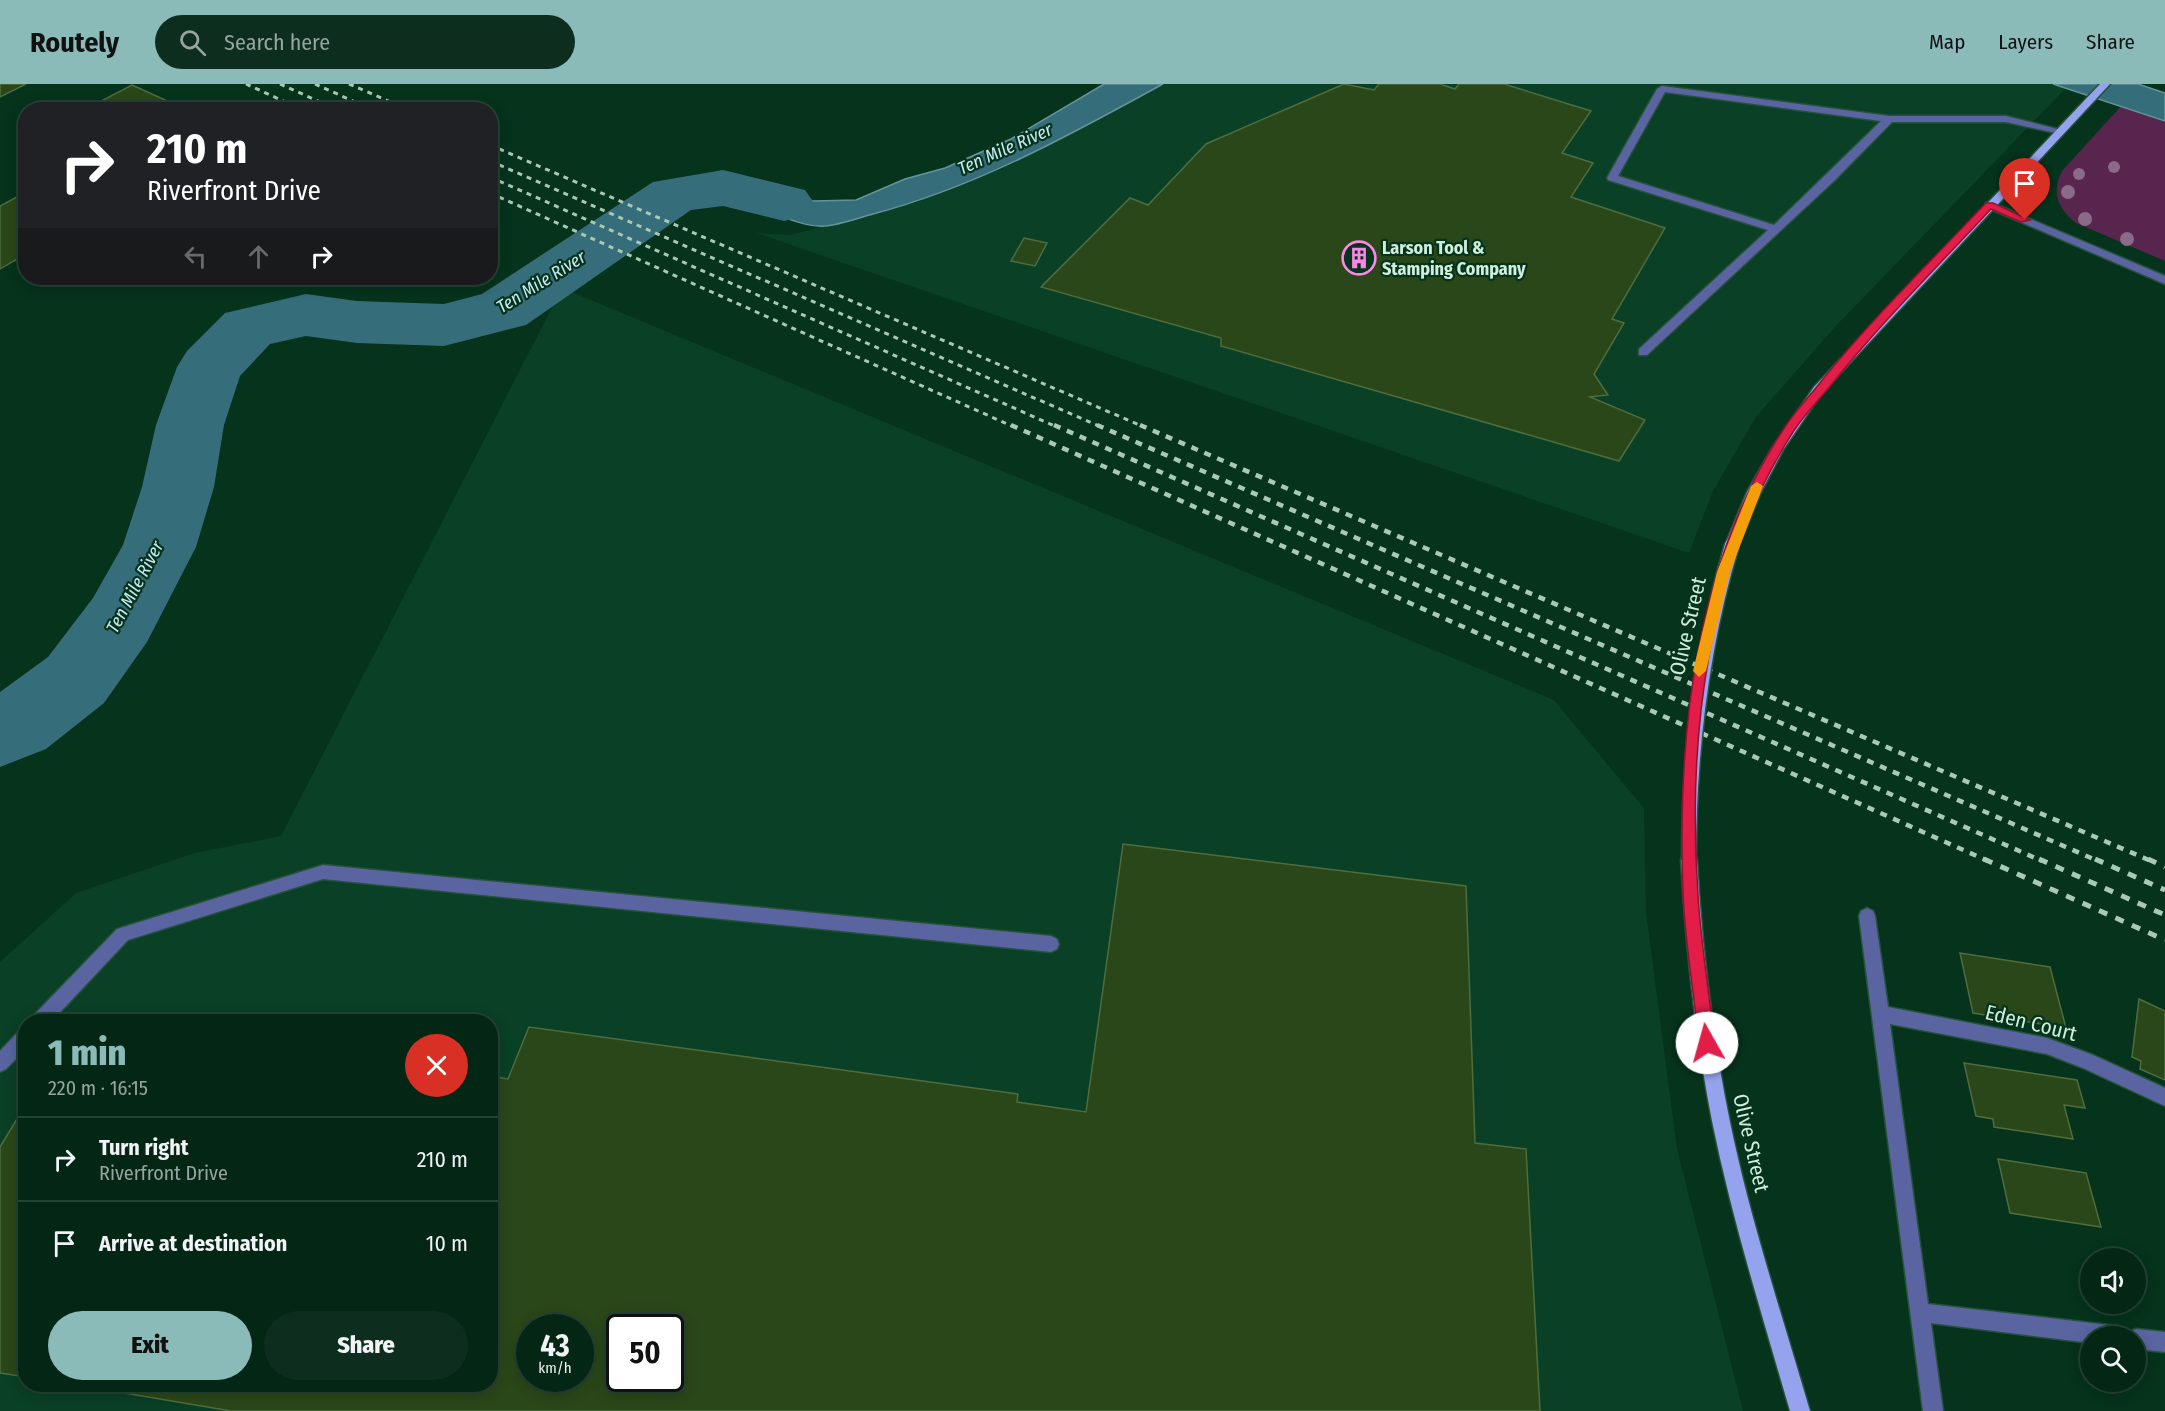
<!DOCTYPE html>
<meta charset="utf-8">
<style>
:root{--surface:#042615;--page:#0d2e1e;--text:#f1f3f6;--muted:#97a5a0;--line:#254334;--accent:#8bbbb9}
body{margin:0;font-family:"Fira Sans Condensed",sans-serif;background:var(--page);color:var(--text);height:100vh;display:flex;flex-direction:column;font-size:22px;white-space:nowrap}
*{box-sizing:border-box;margin:0}
p{font-size:20px;color:var(--muted)}
.icon{flex:none;width:33px;height:33px;fill:none;stroke:currentColor;stroke-width:2;stroke-linecap:round;stroke-linejoin:round}
.map{position:relative;flex:1;overflow:hidden}
.drawer{position:absolute;left:18px;top:930px;width:480px;height:378px;display:flex;flex-direction:column;background:var(--surface);border-radius:24px;box-shadow:0 3px 15px #0003,0 0 0 2px var(--line)}
.drawer>*{flex:none}
.top-card{position:absolute;left:18px;top:18px;width:480px;height:183px;border-radius:24px;box-shadow:0 3px 15px #0003,0 0 0 2px var(--line);background:#202124;color:#fff;overflow:hidden}
.buttons{position:absolute;left:2080px;top:1164px;display:grid;gap:12px}
.buttons a{display:grid;place-items:center;width:66px;height:66px;border-radius:50%;background:var(--surface);box-shadow:0 3px 15px #0003,0 0 0 2px var(--line);font-size:30px}
.speed{position:absolute;left:516px;top:1230px;display:flex;gap:12px;font-size:30px;font-weight:700;text-align:center}
.speed>*{display:grid;place-content:center;width:78px;height:78px;border-radius:50%;background:var(--surface);box-shadow:0 3px 15px #0003,0 0 0 2px var(--line);line-height:1}
.speed small{font-size:15px;font-weight:400}
.speed .limit{border:3px solid #111;border-radius:9px;background:#fff;color:#111}
.pin{position:absolute;display:grid;place-items:center;width:51px;height:51px;color:#fff;margin:-62px -26px;border-radius:50% 50% 50% 0;rotate:-45deg;box-shadow:0 0 6px #0007}
.pin .icon{rotate:45deg}
.me{position:absolute;width:66px;margin:-33px;rotate:353deg;stroke-linejoin:round;filter:drop-shadow(0 0 4px #0008)}
.turn{display:flex;align-items:center;gap:21px;height:126px;padding:0 30px;font-size:27px}
.turn .icon{width:78px;height:78px;stroke-width:2.5}
.turn b{display:block;font-size:42px;line-height:51px}
.lanes{display:flex;align-items:center;height:57px;padding:0 30px;background:#0003;justify-content:center;gap:30px;direction:ltr}
.lanes .off{opacity:.35}
.round{display:grid;place-items:center;flex:none;width:63px;height:63px;border-radius:32px;background:var(--page)}
.head{display:flex;align-items:center;justify-content:space-between;height:102px;padding:0 30px}
h1{font-size:36px;font-weight:800;line-height:45px;color:var(--accent)}
.primary-button{display:flex;gap:12px;margin-top:auto;padding:12px 30px}
.primary-button a{flex:1;height:69px;border-radius:36px;background:var(--accent);color:#111;font-size:24px;font-weight:800;line-height:69px;text-align:center}
.primary-button a+a{background:var(--page);color:var(--text)}
ul{padding:0;list-style:none}
li{display:flex;align-items:center;gap:18px;height:84px;padding:0 30px;border-top:2px solid var(--line)}
li div{flex:1}
li b{display:block;font-size:22px}
li em{font-style:normal}
header{display:flex;align-items:center;gap:36px;box-sizing:border-box;height:84px;padding:0 30px;background:var(--accent);color:#111}
header strong{font-size:28px}
nav{display:flex;gap:33px;margin-inline-start:auto;font-size:21px}
.search{width:420px;height:54px;background:var(--page);display:flex;align-items:center;gap:15px;box-sizing:border-box;padding:0 21px;border-radius:33px;color:var(--muted);font-size:22px}
.map>svg:first-child{display:block}
</style>
<header>
<strong>Routely</strong>
<div class="search"><svg class="icon" aria-label="search" viewBox="0 0 24 24"><circle cx="10" cy="10" r="6"/><path d="M15 15l6 6"/></svg>Search here</div>
<nav><a>Map</a><a>Layers</a><a>Share</a></nav>
</header>
<div class="map">
<svg width="2165" height="1327" viewBox="0 0 2165 1327">
<rect width="100%" height="100%" fill="#05331c"/>
<!-- built -->
<g fill="#0a4025" fill-rule="evenodd">
<path d="M1163,0H2053L2066,4L1834,244L1756,333L1713,407L1689,469L756,149L790,151L918,118L1117,25Z"/>
<path d="M562,204L1554,616L1644,724L1646,828L1677,1065L1743,1327H0V878L76,809L194,769L281,752ZM26,938H490V1300H26ZM530,1244H580V1294H530ZM620,1244H670V1294H620Z"/>
</g>
<!-- green -->
<path fill="#57254d" d="M2122,21L2165,37V177L2076,139C2058,125 2051,109 2062,87Z"/>
<!-- water -->
<g fill="#366d7a" stroke="#649497" stroke-width="1.5">
<path d="M1104,0H1163C1070,51 976,103 873,130C858,134 840,141 825,142C789,145 747,107 703,109L694,122L662,108L683,99L716,91L734,92L757,102L783,106L813,117L856,116L905,95L945,84L1011,55Z"/>
<path d="M2053,0H2138L2165,9V37Z"/>
</g>
<g fill="none" stroke-linecap="round" stroke-linejoin="round">
<!-- river -->
<path fill="#366d7a" fill-rule="evenodd" d="M723,86L805,106L814,119L805,132L784,137L723,122L691,126L526,241L444,262L357,259L306,252L270,260L240,292L224,341L214,403L196,463L147,558L104,619L46,665L0,683V608L48,573L93,514L123,461L142,403L156,341L177,283L187,267L225,229L306,210L357,217L444,220L482,210L653,98Z"/>
</g>
<!-- building -->
<g fill="#2a4719" stroke="#4e6d3e" stroke-width="1.5" fill-rule="evenodd">
<path d="M0,0H26L0,13Z"/>
<path d="M1344,0L1374,6L1379,0H1440L1455,5L1459,0H1504L1591,27L1562,69L1593,79L1571,113L1665,144L1612,235L1624,239L1594,290L1608,311L1590,313L1645,336L1619,377L1221,262V254L1041,203L1130,114L1148,121L1206,60Z"/>
<path d="M132,1L185,25L84,26Z"/>
<path d="M26,108V170L0,185V122Z"/>
<path d="M1024,154L1047,159L1035,182L1011,177Z"/>
<path d="M1123,760L1466,802L1475,1059L1526,1065L1540,1327H231L71,1300H490V992L508,995L529,943L1018,1010L1017,1018L1086,1028ZM530,1244H580V1294H530ZM620,1244H670V1294H620Z"/>
<path d="M1960,869L2050,883L2066,944L1973,929Z"/>
<path d="M2139,915L2165,927V996L2140,985L2141,977L2132,973Z"/>
<path d="M1964,979L2077,996L2085,1024L2064,1021L2073,1055L1994,1043L1993,1035L1976,1032Z"/>
<path d="M26,1020V1293L0,1289V1063Z"/>
<path d="M1998,1075L2086,1089L2101,1143L2010,1129Z"/>
</g>
<g fill="none" stroke-linecap="round" stroke-linejoin="round">
<!-- minor casing -->
<g stroke="#26513b" stroke-width="3">
<g id="minor">
<path d="M1662,2L1889,32H2006L2065,47L2060,50L2006,38H1892L1835,96L1647,271H1639V265L1768,146L1608,96L1607,94L1657,5ZM1665,8L1881,37L1774,141L1618,92Z"/>
<path d="M1990,118L2165,192V200L1986,123V119Z"/>
<path d="M323,781L1051,852L1057,855L1059,860L1057,865L1051,868L323,795L128,856L51,938H31L33,932L117,845Z"/>
<path d="M1867,824L1873,827L1875,832L1888,923L2047,954L2093,971L2165,1004V1022L2083,984L2047,970L1890,940L1928,1220L2117,1242L2124,1245L2127,1252H2091V1259L1931,1239L1943,1327H1923L1859,832L1861,827Z"/>
<path d="M26,944V965L6,985L0,988V967L20,946Z"/>
<path d="M2136,1245L2165,1248V1268L2136,1265V1252H2127L2129,1248Z"/>
</g>
</g>
<!-- major casing -->
<g stroke="#26513b" stroke-width="3">
<g id="major">
<path d="M2100,0H2110L1822,309L1783,366L1761,408L1737,465H1727L1725,461L1747,408L1772,364L1814,303Z"/>
<path d="M1689,769L1695,771L1697,776C1702,864 1712,951 1730,1038C1750,1135 1782,1231 1810,1327H1790C1762,1231 1732,1135 1712,1037C1695,951 1686,864 1681,776L1683,771Z"/>
</g>
</g>
<!-- minor -->
<use href="#minor" fill="#5a64a1" fill-rule="evenodd"/>
<!-- major -->
<use href="#major" fill="#95a2ed" fill-rule="evenodd"/>
<!-- rail-far2 -->
<g stroke="#a9c9b5" stroke-width="3" stroke-dasharray="5 5" stroke-linecap="butt">
<path d="M246,0L303,26"/>
<path d="M280,0L338,26"/>
<path d="M315,0L373,26"/>
<path d="M349,0L409,26"/>
<path d="M490,61L1144,343"/>
<path d="M490,77L1101,343"/>
<path d="M490,93L1057,343"/>
<path d="M490,109L1014,343"/>
</g>
<!-- rail-far1 -->
<g stroke="#a9c9b5" stroke-width="4.5" stroke-dasharray="7 7" stroke-linecap="butt">
<path d="M1011,341L1988,777"/>
<path d="M1054,341L2042,777"/>
<path d="M1097,341L2098,777"/>
<path d="M1140,341L2151,777"/>
</g>
<!-- rail -->
<g stroke="#a9c9b5" stroke-width="5" stroke-dasharray="9 9" stroke-linecap="butt">
<path d="M1984,775L2165,856"/>
<path d="M2039,775L2165,831"/>
<path d="M2095,775L2165,806"/>
<path d="M2148,775L2165,783"/>
</g>
<!-- major-bridge casing -->
<g stroke="#26513b" stroke-width="17" stroke-linecap="butt">
<path id="major-bridge" d="M1689,776C1689,668 1701,565 1732,461"/>
</g>
<!-- major-bridge -->
<use href="#major-bridge" stroke="#95a2ed" stroke-width="14"/>
</g>
<!-- trees -->
<g fill="#8b6a89">
<circle cx="2114" cy="83" r="6"/>
<circle cx="2079" cy="90" r="6"/>
<circle cx="2068" cy="108" r="7"/>
<circle cx="2085" cy="135" r="7"/>
<circle cx="2127" cy="155" r="7"/>
</g>
<!-- route -->
<path fill="#e11d48" stroke="#92132f" stroke-width="1.5" d="M1986,119H1993L2030,136L2021,138L1991,125C1937,183 1881,239 1831,301C1819,316 1804,331 1793,348C1707,482 1687,654 1698,811C1701,860 1709,910 1715,959L1712,964L1707,967L1701,964L1699,959C1694,909 1685,859 1683,809C1677,649 1695,479 1785,343C1796,326 1811,311 1823,295C1874,233 1931,177 1986,119Z"/>
<!-- slow -->
<path fill="#f59e0b" d="M1757,398L1763,402L1730,488L1706,587L1699,593L1693,587L1717,488L1751,402Z"/>
<!-- icons -->
<defs>
<g id="building-ring" transform="scale(1.725)"><circle r="9.5" fill="#05331c" stroke="#fc86e3" stroke-width="1.5"/><path d="M-4-6H4V6H1V3H-1V6H-4ZM-2.5-4.3h1.7v1.8h-1.7ZM.8-4.3h1.7v1.8H.8ZM-2.5-1h1.7V.8h-1.7ZM.8-1h1.7V.8H.8Z" fill="#fc86e3"/></g>
</defs>
<g fill-rule="evenodd">
<use href="#building-ring" x="1359" y="174"/>
</g>
<g text-anchor="middle" dominant-baseline="central" stroke-width="4.5" stroke-linejoin="round" paint-order="stroke">
<!-- far-water labels -->
<g font-size="18" font-style="italic" fill="#c8e9f2" stroke="#05331c">
<text transform="translate(1005 65) rotate(-24)">Ten Mile River</text>
<text transform="translate(541 198) rotate(-32)">Ten Mile River</text>
<text transform="translate(135 503) rotate(-62)">Ten Mile River</text>
</g>
<!-- far-poi labels -->
<g font-size="18" font-weight="bold" fill="#d1eedb" stroke="#05331c" text-anchor="start">
<text x="1382" y="164">Larson Tool &amp;<tspan x="1382" dy="21">Stamping Company</tspan></text>
</g>
<!-- street labels -->
<g font-size="21" fill="#d1eedb" stroke="#05331c">
<text transform="translate(1688 542) rotate(-77)">Olive Street</text>
<text transform="translate(2031 939) rotate(14)">Eden Court</text>
<text transform="translate(1751 1059) rotate(77)">Olive Street</text>
</g>
</g>
</svg>
<div class="buttons">
<a><svg class="icon" aria-label="sound" viewBox="0 0 24 24"><path d="M4 9h4l5-4v14l-5-4H4zM17 9q2 3 0 6"/></svg></a>
<a><svg class="icon" aria-label="search" viewBox="0 0 24 24"><circle cx="10" cy="10" r="6"/><path d="M15 15l6 6"/></svg></a>
</div>
<div class="speed"><div>43<small>km/h</small></div><div class="limit">50</div></div>
<div class="pin" style="left:2025px;top:136px;background:#d93025"><svg class="icon" aria-label="arrive" viewBox="0 0 24 24"><path d="M6 21V4h12l-3 4 3 4H6"/></svg></div>
<svg class="me" style="left:1707px;top:959px" viewBox="-20 -20 40 40"><circle r="19" fill="#fff"/><path d="M0-13L10 11 0 6-10 11z" fill="#e11d48"/></svg>
<div class="top-card">
<div class="turn"><svg class="icon" aria-label="right" viewBox="0 0 24 24"><path d="M7 20v-9h11M14 6l5 5-5 5"/></svg><div><b>210 m</b>Riverfront Drive</div></div>
<div class="lanes"><svg class="icon off" aria-label="left" viewBox="0 0 24 24"><path d="M17 20v-9H6M10 6l-5 5 5 5"/></svg><svg class="icon off" aria-label="ahead" viewBox="0 0 24 24"><path d="M12 20V5M6 11l6-6 6 6"/></svg><svg class="icon" aria-label="right" viewBox="0 0 24 24"><path d="M7 20v-9h11M14 6l5 5-5 5"/></svg></div>
</div>
<section class="drawer">
<div class="head"><div><h1>1 min</h1><p>220 m · 16:15</p></div><a class="round" style="background:#d93025;color:#fff"><svg class="icon" aria-label="close" viewBox="0 0 24 24"><path d="M6 6l12 12M18 6L6 18"/></svg></a></div>
<ul>
<li><svg class="icon" aria-label="right" viewBox="0 0 24 24"><path d="M7 20v-9h11M14 6l5 5-5 5"/></svg><div><b>Turn right</b><p>Riverfront Drive</p></div><em>210 m</em></li>
<li><svg class="icon" aria-label="arrive" viewBox="0 0 24 24"><path d="M6 21V4h12l-3 4 3 4H6"/></svg><div><b>Arrive at destination</b></div><em>10 m</em></li>
</ul>
<div class="primary-button"><a>Exit</a><a>Share</a></div>
</section>
</div>
